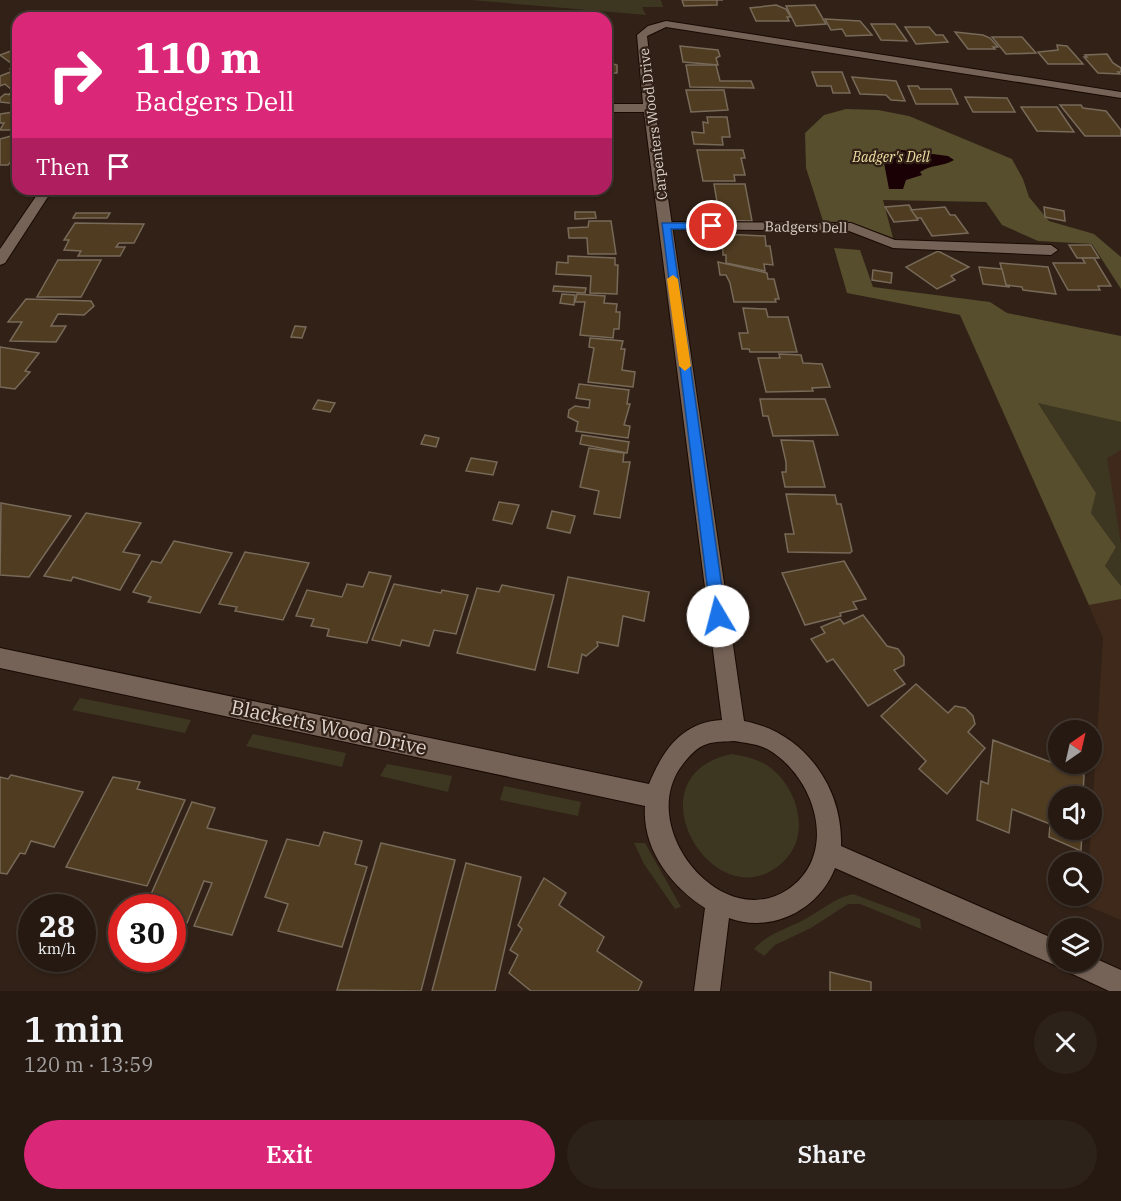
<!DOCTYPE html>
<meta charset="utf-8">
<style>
:root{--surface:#251911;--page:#2d221a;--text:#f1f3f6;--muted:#a3a09f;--line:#423831;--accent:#db2777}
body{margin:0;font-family:"IBM Plex Serif",serif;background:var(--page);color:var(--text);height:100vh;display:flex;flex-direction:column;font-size:22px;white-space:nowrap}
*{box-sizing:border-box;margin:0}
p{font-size:20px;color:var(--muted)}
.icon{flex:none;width:33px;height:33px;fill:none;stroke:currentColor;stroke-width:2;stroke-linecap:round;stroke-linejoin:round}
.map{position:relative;height:991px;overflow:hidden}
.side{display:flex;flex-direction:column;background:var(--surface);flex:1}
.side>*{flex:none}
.guide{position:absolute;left:12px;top:12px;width:600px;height:183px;border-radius:18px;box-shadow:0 2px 4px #0004,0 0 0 2px var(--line);background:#db2777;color:#fff;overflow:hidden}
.needle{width:39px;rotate:34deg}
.tools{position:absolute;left:1048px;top:720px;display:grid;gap:12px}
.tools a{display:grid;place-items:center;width:54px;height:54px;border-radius:50%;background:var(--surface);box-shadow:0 2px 4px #0004,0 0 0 2px var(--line);font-size:30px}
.speed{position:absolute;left:18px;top:894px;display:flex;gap:12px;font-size:30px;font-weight:700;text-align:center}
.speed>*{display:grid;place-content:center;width:78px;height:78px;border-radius:50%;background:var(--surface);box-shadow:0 2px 4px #0004,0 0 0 2px var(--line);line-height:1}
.speed small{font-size:15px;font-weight:400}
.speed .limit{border:9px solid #d22;background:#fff;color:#111}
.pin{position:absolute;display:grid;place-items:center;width:51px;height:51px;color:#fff;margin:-26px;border:3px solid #fff;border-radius:50%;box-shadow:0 2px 6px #0007}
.me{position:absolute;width:66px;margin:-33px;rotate:352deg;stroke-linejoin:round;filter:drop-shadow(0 0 4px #0008)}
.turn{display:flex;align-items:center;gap:21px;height:126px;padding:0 24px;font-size:27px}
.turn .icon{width:78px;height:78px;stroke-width:2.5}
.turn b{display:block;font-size:42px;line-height:51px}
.then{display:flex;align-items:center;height:57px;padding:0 24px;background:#0003;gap:12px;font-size:22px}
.round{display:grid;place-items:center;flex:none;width:63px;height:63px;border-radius:32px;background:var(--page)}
.overview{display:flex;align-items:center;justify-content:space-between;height:102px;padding:0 24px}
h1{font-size:36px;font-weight:600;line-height:45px}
.cta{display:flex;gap:12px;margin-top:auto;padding:12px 24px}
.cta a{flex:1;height:69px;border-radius:36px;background:var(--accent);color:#fff;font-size:24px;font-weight:600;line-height:69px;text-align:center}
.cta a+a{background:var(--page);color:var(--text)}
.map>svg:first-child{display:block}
</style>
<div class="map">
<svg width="1121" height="991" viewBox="0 0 1121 991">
<rect width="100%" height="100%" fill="#312117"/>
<!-- built -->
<path fill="#3e291b" d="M960,313L1121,346V920L1087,906V896H1092V862H1089L1103,638Z"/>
<!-- green -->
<g fill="#3d3722">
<path d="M471,0H661L663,7H642L646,15Z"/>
<path d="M1038,402L1121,422V450L1107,458L1121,544V586L1105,566L1116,547L1091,513L1096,493Z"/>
<path d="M80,698L191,720L185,733L72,710Z"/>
<path d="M253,734L346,753L342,767L246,746Z"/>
<path d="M731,754C743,756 754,758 765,764C797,783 813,835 783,862C716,925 626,777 731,754Z"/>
<path d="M387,764L452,776L448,792L380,776Z"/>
<path d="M504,786L581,802L578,816L500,800Z"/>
<path d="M634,843H645L681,907L675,909L644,864Z"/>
<path d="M853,894L920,919L921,929L860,904H848L811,928L775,945L764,956L754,949C769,932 788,929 807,918C823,909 835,898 853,894Z"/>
</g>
<!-- forest -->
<g fill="#564e2d">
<path d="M846,109L878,110L909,116L1012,159L1023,179L1029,197L1049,221L1094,234L1121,257V289L1092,244L1038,241L1002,225L986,202L883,200L893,238L858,225L823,221L806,168L805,133L824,115Z"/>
<path d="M834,248L860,250L873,287L990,302L1007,313L1121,336V422L1038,403L1096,493L1091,513L1116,547L1105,566L1121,586V599L1089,605L960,315L847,293Z"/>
</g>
<!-- water -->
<path fill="#1a0105" d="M902,150L948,156L954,160C942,167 932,164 920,172L922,175L906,180L903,189H889L884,163L888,153Z"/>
<!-- building -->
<g fill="#503c21" stroke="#776a59" stroke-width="1.5">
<path d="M682,0H723H717V5L684,6Z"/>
<path d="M776,5L786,9L791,17H787L789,21H756L750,8Z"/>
<path d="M815,5L826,24L796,26L786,6Z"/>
<path d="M825,19L860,21L872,35L846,36L842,29L831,30Z"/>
<path d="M871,24H895L907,41L881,40Z"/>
<path d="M905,27H929L936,35H943L948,42L916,44Z"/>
<path d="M955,32L983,35L990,38L998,47H993L995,49H968Z"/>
<path d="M992,37H1022L1036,53L1006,54Z"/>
<path d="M1057,45L1067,46L1083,64H1048L1038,52L1058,50Z"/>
<path d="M680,46L718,50L720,56L716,58L718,65L683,62Z"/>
<path d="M16,49L18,64L11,63L0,55Z"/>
<path d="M1107,54L1113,63L1121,68V72H1118L1120,74L1098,73L1084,57H1087L1085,55Z"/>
<path d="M606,62L617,65V73H612L613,82H606Z"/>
<path d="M686,65H716L720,81H751L754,88L690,87Z"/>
<path d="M18,66V96L8,95L13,91L5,84L0,86V76L13,71L10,69Z"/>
<path d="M812,72H842L850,93H833L831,86H817Z"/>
<path d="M852,77L896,81L905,101L891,100L886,95L860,94Z"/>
<path d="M908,86H918L920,89H951L958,104H916Z"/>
<path d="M686,90H724L728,110L691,112Z"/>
<path d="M5,94L18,96V104L0,102V98Z"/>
<path d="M965,97L1007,98L1015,112H973Z"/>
<path d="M1060,105H1081L1083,108L1106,111L1121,130V136H1085Z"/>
<path d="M18,106V130H0L4,123H0V114L13,112Z"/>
<path d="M1021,107H1057L1074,132L1037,131Z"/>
<path d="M707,117H727L730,137H722L723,145L694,144L692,132L704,133L703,122L708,123Z"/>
<path d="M18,134V153L8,165H0V139Z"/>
<path d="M606,137H608L610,169H606Z"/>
<path d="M697,150H743L745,158H741L745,175H734L735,181H703Z"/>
<path d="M714,184H745L752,221L710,220V215H706L704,202H717Z"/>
<path d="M909,205L918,220L894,222L885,207Z"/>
<path d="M945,207L950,215H955L968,233L932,236L921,218H917L911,210Z"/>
<path d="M1044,207L1064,211L1065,221L1045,217Z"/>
<path d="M575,212H595L596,218L575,219Z"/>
<path d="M76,213H110L107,218H73Z"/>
<path d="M589,221H611L616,254H588L587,238H569L568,228L588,227Z"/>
<path d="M75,223L144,224L134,243H119L116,247H125L120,256H78L81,251L64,250L69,240H64Z"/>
<path d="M722,234L765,236L766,246H770L773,265L764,264L765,271L726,263V255H723Z"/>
<path d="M1069,245H1091L1099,258H1077Z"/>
<path d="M938,251L969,267L951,276L955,280L937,289L906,267Z"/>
<path d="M568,256L615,258V265H618L617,294L590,293L591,276L556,274L557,262L568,263Z"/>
<path d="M1082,258H1094L1111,286H1098L1100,290H1068L1053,263H1085Z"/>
<path d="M58,260H101L81,297H37Z"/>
<path d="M718,262L767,273L768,279H774L779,299H775L776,302H734L730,283L726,275H720Z"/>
<path d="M1000,263L1048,267L1056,294L1023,290L1022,287L1006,285Z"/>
<path d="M979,267L1002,269L1006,285L1010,287L983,284Z"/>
<path d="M873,270L892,273L891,283L872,280Z"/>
<path d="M554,286L586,288L585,293L553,291Z"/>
<path d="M562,294L575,295L574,305L560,303Z"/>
<path d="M577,294L605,296L604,303L617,304L616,312H620L619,329H614L613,338L580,335L585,302H575Z"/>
<path d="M26,299L91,301L94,306L84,315L58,314L51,326H66L56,342L10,341L22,322H8Z"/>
<path d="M743,308L766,309L768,317H788L797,352H750L749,349H742L739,333H748Z"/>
<path d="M295,326L306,327L302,338L291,337Z"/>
<path d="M590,338L623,341L621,349H625L622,370L635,372L633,387L588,382L594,348L589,347Z"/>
<path d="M0,347L39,353L25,371L30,372L15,389L0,387Z"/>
<path d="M779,354L801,355L803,363L822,364L830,387L812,388L813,391L766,392L758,358H780Z"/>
<path d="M579,384L629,390L627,404H630L624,425L630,426L628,438L576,431L578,422L568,417L569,410L575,406L589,408L590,400L576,398Z"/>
<path d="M760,399H825L838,435L773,436L768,416H763Z"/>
<path d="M318,400L335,403L330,412L313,409Z"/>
<path d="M425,435L439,438L436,447L421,444Z"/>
<path d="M582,435L629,442L627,453L580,444Z"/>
<path d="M781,440L813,441L825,487H785L782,472H786V462Z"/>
<path d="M589,448L624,453L623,462H630L620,518L594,514L599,491L580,487Z"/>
<path d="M471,458L497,462L493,475L466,471Z"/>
<path d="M786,494L835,495L837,504H841L852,551L850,553L788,552L785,534H794Z"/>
<path d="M499,502L519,505L512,524L493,520Z"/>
<path d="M1,503L71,516L29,577L0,575Z"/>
<path d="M552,511L575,516L570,533L547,528Z"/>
<path d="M86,513L141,523L123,552L140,555L120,590L73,577L71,581L44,576Z"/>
<path d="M174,541L232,553L200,613L148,602L151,597L133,592L152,561L161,563Z"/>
<path d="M245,552L309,563L283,620L235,611L237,607L219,604Z"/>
<path d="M844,561L866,599L853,602L857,609L840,613L841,616L805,625L782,573Z"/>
<path d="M369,572L391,576L367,643L327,636L329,629L311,626L314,619L296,616L307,590L342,597L347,584L363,587Z"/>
<path d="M568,577L649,592L644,621L623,616L618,646L597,642L598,646L586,656L582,654L578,673L548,667Z"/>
<path d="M394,584L441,593L442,590L468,595L456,634L434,630L429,646L402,640L400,646L372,640Z"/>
<path d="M502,585L554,595L535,670L457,653L477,588L499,592Z"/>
<path d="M863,615L887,646L898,649L904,657V665L894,670L905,684L868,706L833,659L827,662L811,639L825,633L821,627L840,619L844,624Z"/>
<path d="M916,684L948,713L955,706L965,708L973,716L975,724L968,732L985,748L947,794L919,769L926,761L881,716Z"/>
<path d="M993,740L1084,775L1083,796H1059V830H1082L1081,851L1049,837L1050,824L1012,809L1009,833L977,820L981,781L988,784Z"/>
<path d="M11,775L83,792L54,847L31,841L25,854L20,853L7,874L0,873V777L8,779Z"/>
<path d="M113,777L140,782L137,789L185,800L147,886L66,867Z"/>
<path d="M192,802L215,808L207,828L267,841L232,935L194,926L212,883L204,881L187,923L172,920V908H163L164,905L148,901Z"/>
<path d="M324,832L362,841L355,864L367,867L342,947L278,931L288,904L265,897L287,839L319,846Z"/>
<path d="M381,843L455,860L421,991L337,990Z"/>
<path d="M466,863L521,877L495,991H432Z"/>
<path d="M544,878L566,893L559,905L604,937L597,951L642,982L638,991H531L509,973L518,955L510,950L522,929L518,925Z"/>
<path d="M830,972L871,982V991H830Z"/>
</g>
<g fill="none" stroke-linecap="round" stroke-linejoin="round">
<!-- lane casing -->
<g stroke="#180a03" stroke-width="2">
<path id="lane" d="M665,222L851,223L895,240L1051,245L1058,250L1051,255L893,248L849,231L660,229V223Z"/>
</g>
<!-- street casing -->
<g stroke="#180a03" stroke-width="2">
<g id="street">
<path d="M666,21L1121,92V98L666,27L647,36L655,108L744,721C803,732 843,786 841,846L1059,941V962H1092V957L1121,970V991H1109L1066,971L1063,965L1059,967L1050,963L835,868C819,910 771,934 729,918L720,991H694L705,908C671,886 642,849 645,806L0,668V648L649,784C663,750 682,722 722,720L644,112H606V104H643L637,35L648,26ZM734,741C746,743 759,744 769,750C817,779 839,856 787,890C721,933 634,826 683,764C689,756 697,747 707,744C716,741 725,742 734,741Z"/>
<path d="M41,189H53L5,263L0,265V249Z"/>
</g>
</g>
<!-- lane -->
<use href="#lane" fill="#766357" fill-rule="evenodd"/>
<!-- street -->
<use href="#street" fill="#766357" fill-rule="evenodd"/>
</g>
<!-- route -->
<path fill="#1a73e8" stroke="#114b97" stroke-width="1.5" d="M662,223H712L717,226L712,229H671L726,616L724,621L718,623L713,621L711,616Z"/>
<!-- slow -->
<path fill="#f59e0b" d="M673,275L678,279L691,366L685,371L679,366L667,279Z"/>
<g text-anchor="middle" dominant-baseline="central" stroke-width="4.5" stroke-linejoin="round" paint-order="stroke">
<!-- far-street labels -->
<g font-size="14" fill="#dfd4cd" stroke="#312117">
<text transform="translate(653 124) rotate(-97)">Carpenters Wood Drive</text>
<text transform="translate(806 227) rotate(1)">Badgers Dell</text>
</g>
<!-- far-park labels -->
<g font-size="14" font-style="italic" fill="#f1e1a4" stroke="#312117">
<text x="891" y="157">Badger's Dell</text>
</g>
<!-- near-street labels -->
<g font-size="20" fill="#dfd4cd" stroke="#312117">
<text transform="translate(329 727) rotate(12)">Blacketts Wood Drive</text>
</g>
</g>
</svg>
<div class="tools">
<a><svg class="needle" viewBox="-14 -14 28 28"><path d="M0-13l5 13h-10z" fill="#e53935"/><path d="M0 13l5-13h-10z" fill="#a3a09f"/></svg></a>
<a><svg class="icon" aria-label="sound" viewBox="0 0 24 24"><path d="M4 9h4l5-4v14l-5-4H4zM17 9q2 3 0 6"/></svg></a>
<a><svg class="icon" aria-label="search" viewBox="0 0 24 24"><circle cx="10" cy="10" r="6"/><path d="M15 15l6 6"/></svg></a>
<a><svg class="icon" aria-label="layers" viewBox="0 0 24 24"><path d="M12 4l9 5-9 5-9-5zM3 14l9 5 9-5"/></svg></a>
</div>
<div class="speed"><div>28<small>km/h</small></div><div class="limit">30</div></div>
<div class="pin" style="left:712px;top:226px;background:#d93025"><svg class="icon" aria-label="arrive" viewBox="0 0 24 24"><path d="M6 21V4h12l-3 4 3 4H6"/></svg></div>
<svg class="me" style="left:718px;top:616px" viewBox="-20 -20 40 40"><circle r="19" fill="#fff"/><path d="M0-13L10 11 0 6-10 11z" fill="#1a73e8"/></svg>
<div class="guide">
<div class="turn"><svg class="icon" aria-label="right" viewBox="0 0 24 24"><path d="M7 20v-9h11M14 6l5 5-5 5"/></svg><div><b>110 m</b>Badgers Dell</div></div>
<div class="then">Then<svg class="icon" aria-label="arrive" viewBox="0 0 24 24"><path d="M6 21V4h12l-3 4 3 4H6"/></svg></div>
</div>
</div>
<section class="side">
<div class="overview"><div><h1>1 min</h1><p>120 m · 13:59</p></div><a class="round"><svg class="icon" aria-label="close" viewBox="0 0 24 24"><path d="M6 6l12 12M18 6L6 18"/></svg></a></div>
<div class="cta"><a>Exit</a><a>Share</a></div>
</section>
